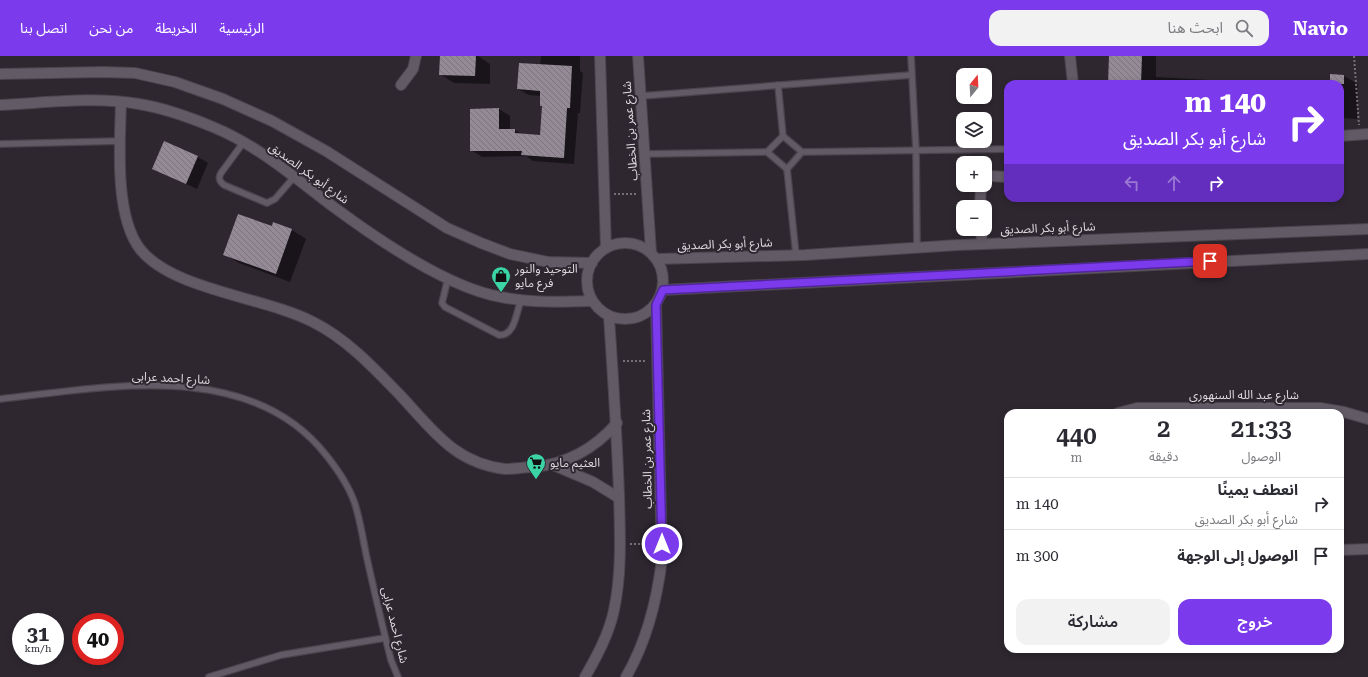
<!DOCTYPE html>
<html lang="ar">
<meta charset="utf-8">
<style>
:root{--surface:#fff;--page:#f2f2f3;--text:#2b2b33;--muted:#7c7c81;--line:#e1e1e2;--accent:#7c3aed}
body{margin:0;font-family:"Roboto Serif","Noto Sans Arabic",serif;background:var(--page);color:var(--text);direction:rtl;height:100vh;display:flex;flex-direction:column;font-size:15px;white-space:nowrap}
*{box-sizing:border-box;margin:0}
p{font-size:13px;color:var(--muted)}
.icon{flex:none;width:22px;height:22px;fill:none;stroke:currentColor;stroke-width:2;stroke-linecap:round;stroke-linejoin:round}
.map{position:relative;flex:1;overflow:hidden;direction:ltr}
.sheet{position:absolute;left:1004px;top:353px;width:340px;height:244px;display:flex;flex-direction:column;background:var(--surface);border-radius:12px;box-shadow:0 2px 6px #0003;direction:rtl}
.sheet>*{flex:none}
.guide{position:absolute;left:1004px;top:24px;width:340px;height:122px;border-radius:12px;box-shadow:0 2px 6px #0003;direction:rtl;background:#7c3aed;color:#fff;overflow:hidden}
.needle{width:26px;rotate:18deg}
.controls{position:absolute;left:956px;top:12px;display:grid;gap:8px}
.controls a{display:grid;place-items:center;width:36px;height:36px;border-radius:8px;background:var(--surface);box-shadow:0 2px 6px #0003;font-size:20px}
.speed{position:absolute;left:12px;top:557px;display:flex;gap:8px;font-size:20px;font-weight:700;text-align:center}
.speed>*{display:grid;place-content:center;width:52px;height:52px;border-radius:50%;background:var(--surface);box-shadow:0 2px 6px #0003;line-height:1}
.speed small{font-size:10px;font-weight:400}
.speed .limit{border:6px solid #d22;background:#fff;color:#111}
.pin{position:absolute;display:grid;place-items:center;width:34px;height:34px;color:#fff;margin:-17px;border-radius:8px;box-shadow:0 2px 6px #0006}
.me{position:absolute;width:44px;margin:-22px;rotate:0deg;stroke-linejoin:round;filter:drop-shadow(0 0 3px #0008)}
.turn{display:flex;align-items:center;gap:14px;height:84px;padding:0 12px;font-size:18px}
.turn .icon{width:52px;height:52px;stroke-width:2.5}
.turn b{display:block;font-size:28px;line-height:34px}
.lanes{display:flex;align-items:center;height:38px;padding:0 12px;background:#0003;justify-content:center;gap:20px;direction:ltr}
.lanes .off{opacity:.35}
.eta{display:flex;justify-content:space-evenly;align-items:center;height:68px;text-align:center}
.eta b{font-size:24px;font-weight:600;line-height:28px}
.primary-button{display:flex;gap:8px;margin-top:auto;padding:8px 12px}
.primary-button a{flex:1;height:46px;border-radius:12px;background:var(--accent);color:#fff;font-size:16px;font-weight:600;line-height:46px;text-align:center}
.primary-button a+a{background:var(--page);color:var(--text)}
ul{padding:0;list-style:none}
li{display:flex;align-items:center;gap:12px;height:52px;padding:0 12px;border-top:1px solid var(--line)}
li div{flex:1}
li b{display:block;font-size:15px}
li em{font-style:normal}
header{display:flex;align-items:center;gap:24px;box-sizing:border-box;height:56px;padding:0 20px;background:var(--accent);color:#fff}
header strong{font-size:19px}
nav{display:flex;gap:22px;margin-inline-start:auto;font-size:14px}
.search{width:280px;height:36px;background:var(--page);display:flex;align-items:center;gap:10px;box-sizing:border-box;padding:0 14px;border-radius:12px;color:var(--muted);font-size:15px}
.map>svg:first-child{display:block}
</style>
<header>
<strong>Navio</strong>
<div class="search"><svg class="icon" aria-label="search" viewBox="0 0 24 24"><circle cx="10" cy="10" r="6"/><path d="M15 15l6 6"/></svg>ابحث هنا</div>
<nav><a>الرئيسية</a><a>الخريطة</a><a>من نحن</a><a>اتصل بنا</a></nav>
</header>
<div class="map">
<svg width="1368" height="621" viewBox="0 0 1368 621">
<defs>
<pattern id="building-back-hatch" width="6" height="6" patternUnits="userSpaceOnUse"><rect width="6" height="6" fill="#938a96"/><path d="M-1 5l2 2M0 0l6 6M5-1l2 2" fill="none" stroke="#7b747d"/></pattern>
</defs>
<rect width="100%" height="100%" fill="#2e2730"/>
<!-- shadow -->
<g fill="#0007">
<path d="M441,0H478L490,8V28L454,27L440,18Z"/>
<path d="M541,0H580V15L583,17L580,57H578L574,108L533,105L526,100L482,101L471,94L499,53L510,60V74H515L522,78L541,80L543,51L541,49V40L529,39L518,33L540,9Z"/>
<path d="M1110,0H1156V21L1210,24L1217,28H1109Z"/>
<path d="M1344,20L1358,28L1357,63L1340,62V28H1331Z"/>
<path d="M198,101L208,107L197,133L154,113Z"/>
<path d="M274,168L292,174L306,183L290,226L239,207L224,198L272,171Z"/>
</g>
<!-- building -->
<g fill="url(#building-back-hatch)">
<path d="M440,0H476L475,20L439,19Z"/>
<path d="M1109,0H1142L1141,28H1108Z"/>
<path d="M519,7L572,10L570,52H567L564,102L521,99L522,95H470V53L499,52V73H515V77L540,79L542,50H540V35L517,33Z"/>
<path d="M1330,18L1344,19V28H1330Z"/>
<path d="M164,85L198,100L186,128L152,113Z"/>
<path d="M238,158L272,170L273,166L292,173L276,218L223,199Z"/>
</g>
<g fill="none" stroke-linecap="round" stroke-linejoin="round">
<!-- service casing -->
<g stroke="#4a444c" stroke-width="8">
<g id="service">
<path d="M911,0L916,94L917,192"/>
<path d="M778,29L783,80L802,96L1008,93"/>
<path d="M641,40L911,19"/>
<path d="M243,87L221,117C218,122 219,125 224,129L267,147L275,143L295,120"/>
<path d="M0,88L120,85"/>
<path d="M767,96L783,80"/>
<path d="M645,98L767,96L787,113L802,96"/>
<path d="M787,113L796,199"/>
<path d="M448,222L442,247L445,251L499,279C515,280 516,257 521,244"/>
<path d="M0,343C106,331 250,302 326,399C338,414 349,430 355,448C360,464 363,482 366,498C374,534 382,569 391,604L398,621"/>
<path d="M209,621L281,599L385,582"/>
</g>
</g>
<!-- minor casing -->
<g stroke="#4a444c" stroke-width="12">
<g id="minor">
<path d="M1070,0L1073,28"/>
<path d="M401,29L413,13L416,0"/>
<path d="M121,46C120,86 114,159 140,193C172,234 265,241 313,266C347,283 374,312 400,339C432,373 454,407 505,413C515,413 525,411 534,411C567,408 595,392 617,367"/>
<path d="M1340,80L1368,78"/>
<path d="M985,123L989,120L1008,121"/>
<path d="M980,151L981,129"/>
<path d="M981,173L982,188"/>
<path d="M1118,357L1137,352H1320L1344,356L1368,363"/>
<path d="M553,409L593,426L619,442"/>
<path d="M1340,494L1368,493"/>
</g>
</g>
<!-- tertiary casing -->
<g stroke="#4a444c" stroke-width="12">
<g id="tertiary">
<path d="M600,0L606,192"/>
<path d="M638,0L651,196"/>
<path d="M0,18L102,16L135,17L175,26L223,43L272,65L326,95L447,172L481,187L510,198L548,206L592,207"/>
<path d="M0,49C45,47 94,40 139,48C164,52 189,61 213,71C257,89 294,121 331,149C374,181 448,232 501,241C531,247 561,246 591,245"/>
<circle cx="625" cy="225" r="38"/>
<path d="M657,203L805,199L958,189L1368,173"/>
<path d="M663,234L1368,198"/>
<path d="M585,621C597,600 609,578 614,554C622,516 620,478 619,439C617,380 613,320 609,261"/>
<path d="M626,621C647,585 657,544 662,503L656,249"/>
</g>
</g>
<!-- path -->
<g stroke="#767078" stroke-width="2" stroke-dasharray="2 2" stroke-linecap="butt">
<path d="M1354,0L1359,69"/>
<path d="M614,138H636"/>
<path d="M623,305H647"/>
<path d="M630,488H651"/>
</g>
<!-- service -->
<use href="#service" stroke="#625a65" stroke-width="5.5"/>
<!-- minor -->
<use href="#minor" stroke="#625a65" stroke-width="10"/>
<!-- tertiary -->
<use href="#tertiary" stroke="#625a65" stroke-width="10"/>
</g>
<g fill="none" stroke-linecap="round" stroke-linejoin="round">
<!-- route casing -->
<g stroke="#51269a" stroke-width="10">
<path id="route" d="M662,488L656,249L663,234L1210,205"/>
</g>
<!-- route -->
<use href="#route" stroke="#7c3aed" stroke-width="7"/>
</g>
<!-- icons -->
<defs>
<g id="shop-pin" transform="scale(1)"><path d="M0 17L-7.5 6A9.5 9.5 0 1 1 7.5 6Z" fill="#3ad4a5" stroke="#2e2730"/><path d="M-5-2.5h2.3a2.7 3.5 0 0 1 5.4 0H5L5.5 6h-11ZM-1.5-2.5h3a1.5 2.3 0 0 0-3 0Z" fill="#111"/></g>
<g id="supermarket-pin" transform="scale(1)"><path d="M0 17L-7.5 6A9.5 9.5 0 1 1 7.5 6Z" fill="#3ad4a5" stroke="#2e2730"/><path d="M-6-5.5h2.5l.6 2H6L4.5 2H-2.5L-4.4-4H-6ZM-1.5 3.2a1.3 1.3 0 1 0 .1 0ZM3 3.2a1.3 1.3 0 1 0 .1 0Z" fill="#111"/></g>
</defs>
<g fill-rule="evenodd">
<use href="#shop-pin" x="501" y="220"/>
<use href="#supermarket-pin" x="536" y="407"/>
</g>
<g text-anchor="middle" dominant-baseline="central" stroke-width="4" stroke-linejoin="round" paint-order="stroke">
<!-- street labels -->
<g font-size="12" fill="#ded9df" stroke="#2e2730">
<text transform="translate(630 75) rotate(-94)">شارع عمر بن الخطاب</text>
<text transform="translate(309 117) rotate(36)">شارع أبو بكر الصديق</text>
<text transform="translate(1048 172) rotate(-2)">شارع أبو بكر الصديق</text>
<text transform="translate(725 188) rotate(-2)">شارع أبو بكر الصديق</text>
<text transform="translate(171 322) rotate(3)">شارع احمد عرابى</text>
<text x="1244" y="339">شارع عبد الله السنهورى</text>
<text transform="translate(647 403) rotate(-91)">شارع عمر بن الخطاب</text>
<text transform="translate(395 569) rotate(76)">شارع احمد عرابى</text>
</g>
<!-- poi labels -->
<g font-size="12" fill="#ded9df" stroke="#2e2730" text-anchor="start">
<text x="515" y="213">التوحيد والنور<tspan x="515" dy="14">فرع مايو</tspan></text>
<text x="550" y="407">العثيم مايو</text>
</g>
</g>
</svg>
<div class="controls">
<a><svg class="needle" viewBox="-14 -14 28 28"><path d="M0-13l5 13h-10z" fill="#e53935"/><path d="M0 13l5-13h-10z" fill="#7c7c81"/></svg></a>
<a><svg class="icon" aria-label="layers" viewBox="0 0 24 24"><path d="M12 4l9 5-9 5-9-5zM3 14l9 5 9-5"/></svg></a>
<a>+</a>
<a>−</a>
</div>
<div class="speed"><div>31<small>km/h</small></div><div class="limit">40</div></div>
<div class="pin" style="left:1210px;top:205px;background:#d93025"><svg class="icon" aria-label="arrive" viewBox="0 0 24 24"><path d="M6 21V4h12l-3 4 3 4H6"/></svg></div>
<svg class="me" style="left:662px;top:488px" viewBox="-20 -20 40 40"><circle r="17" fill="#7c3aed" stroke="#fff" stroke-width="3"/><path d="M0-11L8 9 0 5-8 9z" fill="#fff"/></svg>
<div class="guide">
<div class="turn"><svg class="icon" aria-label="right" viewBox="0 0 24 24"><path d="M7 20v-9h11M14 6l5 5-5 5"/></svg><div><b>140 m</b>شارع أبو بكر الصديق</div></div>
<div class="lanes"><svg class="icon off" aria-label="left" viewBox="0 0 24 24"><path d="M17 20v-9H6M10 6l-5 5 5 5"/></svg><svg class="icon off" aria-label="ahead" viewBox="0 0 24 24"><path d="M12 20V5M6 11l6-6 6 6"/></svg><svg class="icon" aria-label="right" viewBox="0 0 24 24"><path d="M7 20v-9h11M14 6l5 5-5 5"/></svg></div>
</div>
<section class="sheet">
<div class="eta">
<div><b>21:33</b><p>الوصول</p></div>
<div><b>2</b><p>دقيقة</p></div>
<div><b>440</b><p>m</p></div>
</div>
<ul>
<li><svg class="icon" aria-label="right" viewBox="0 0 24 24"><path d="M7 20v-9h11M14 6l5 5-5 5"/></svg><div><b>انعطف يمينًا</b><p>شارع أبو بكر الصديق</p></div><em>140 m</em></li>
<li><svg class="icon" aria-label="arrive" viewBox="0 0 24 24"><path d="M6 21V4h12l-3 4 3 4H6"/></svg><div><b>الوصول إلى الوجهة</b></div><em>300 m</em></li>
</ul>
<div class="primary-button"><a>خروج</a><a>مشاركة</a></div>
</section>
</div>
